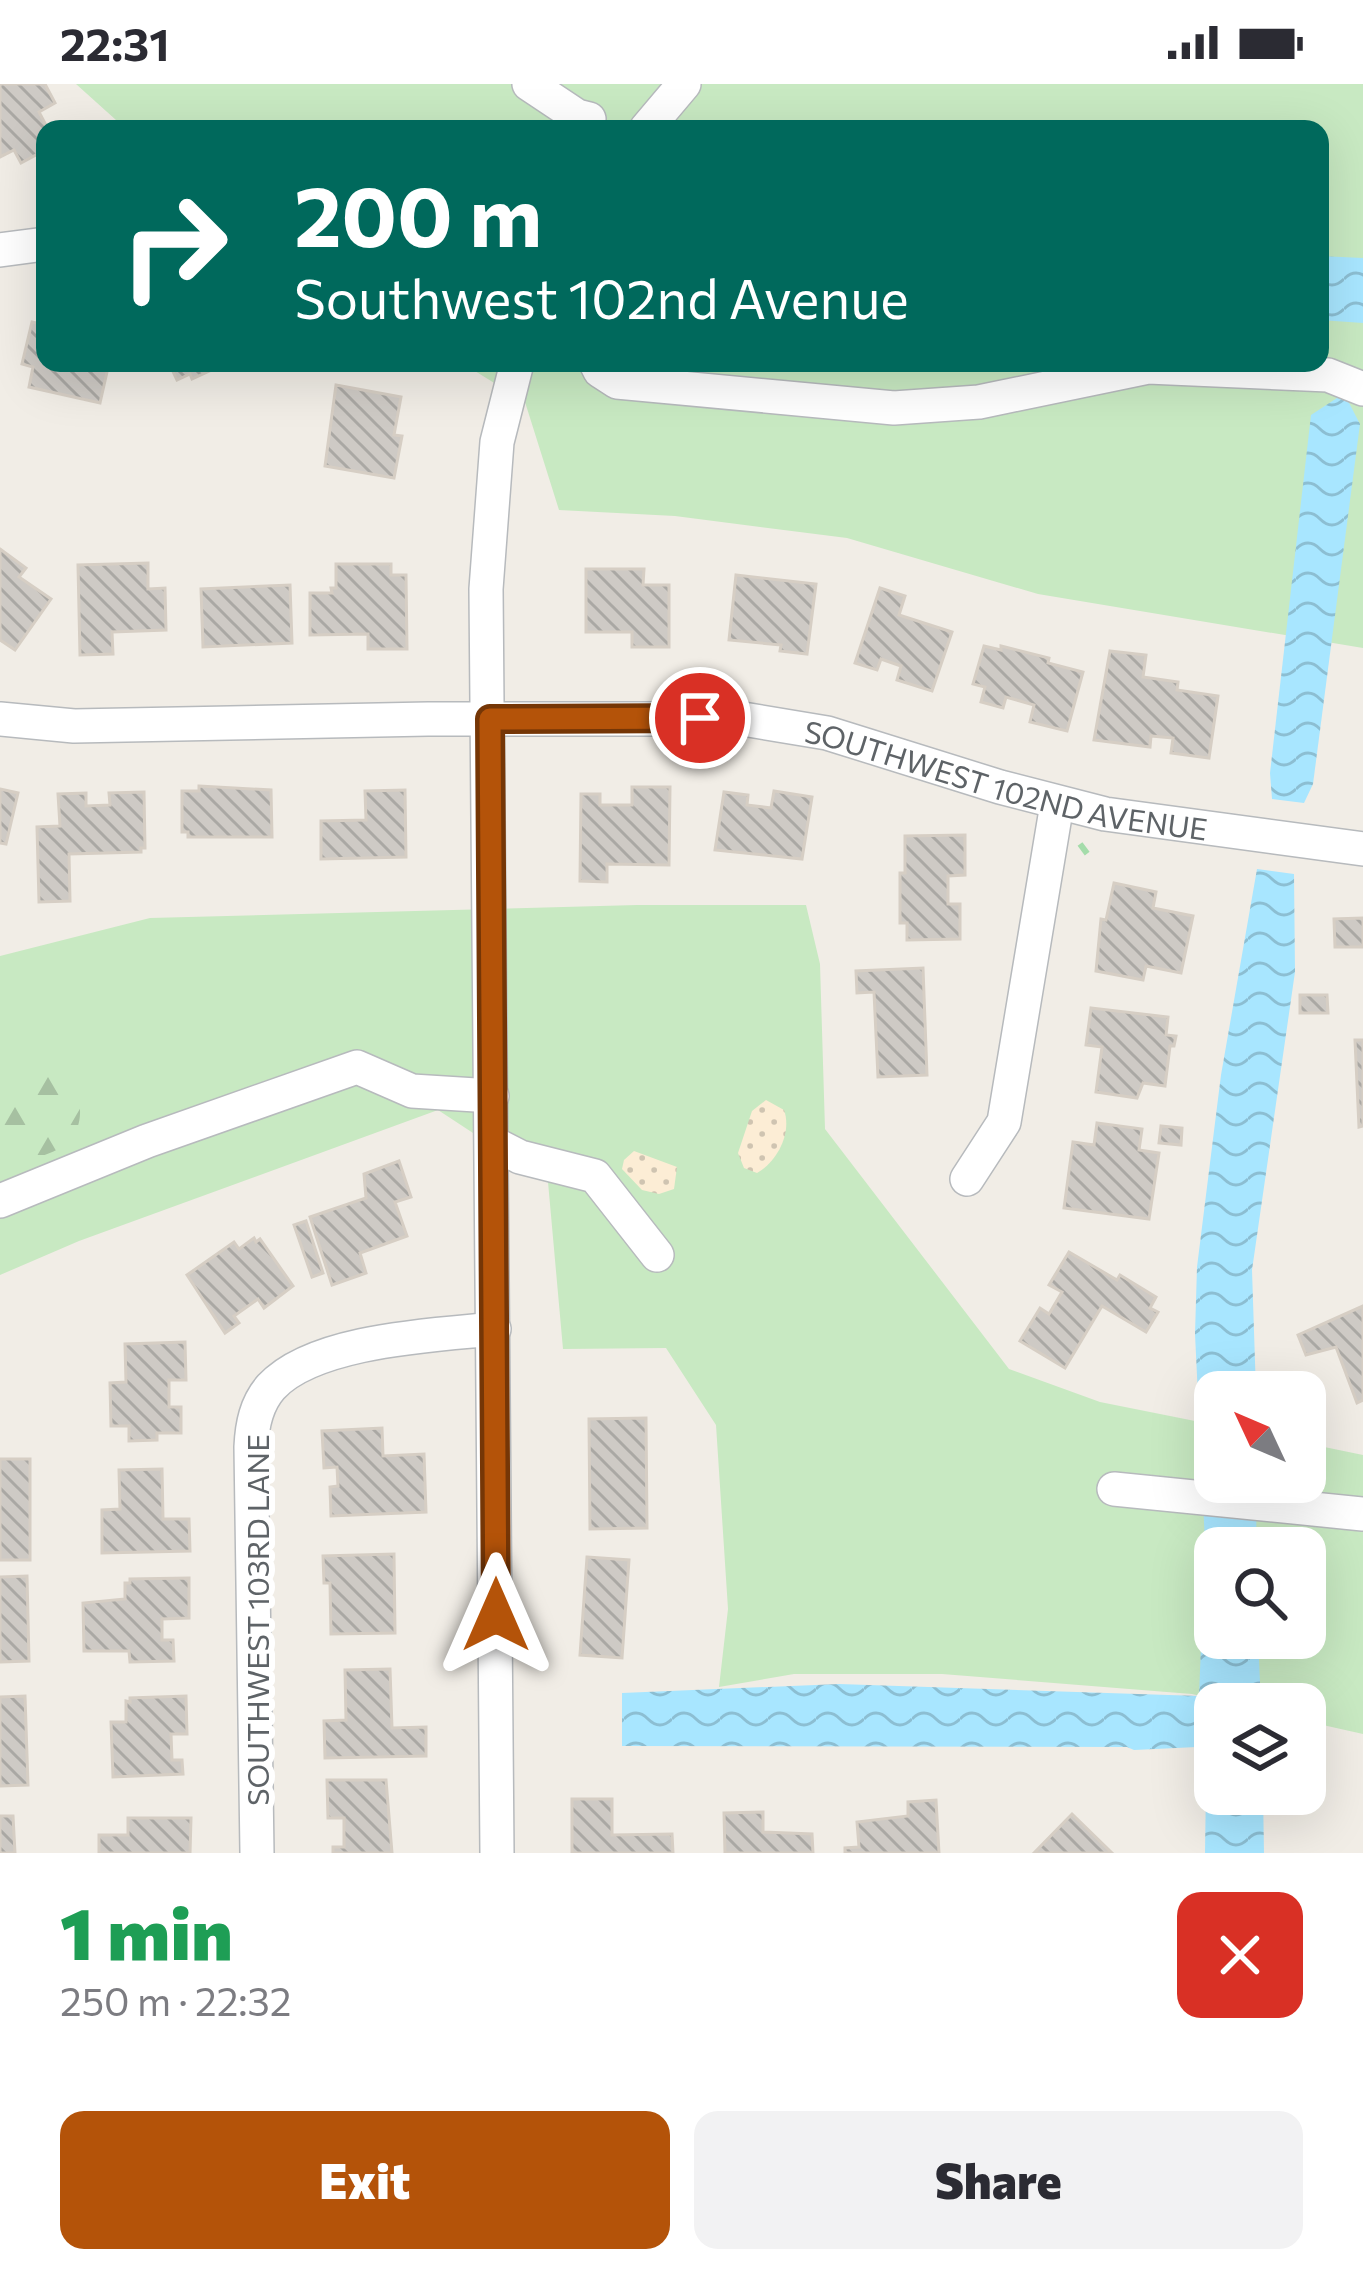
<!DOCTYPE html>
<meta charset="utf-8">
<style>
:root{--surface:#fff;--page:#f2f2f3;--text:#2b2b33;--muted:#7c7c81;--accent:#b45309}
body{margin:0;font-family:Commissioner,sans-serif;background:var(--page);color:var(--text);height:100vh;display:flex;flex-direction:column;font-size:45px;white-space:nowrap}
*{box-sizing:border-box;margin:0}
p{font-size:39px;color:var(--muted)}
.icon{flex:none;width:66px;height:66px;fill:none;stroke:currentColor;stroke-width:2;stroke-linecap:round;stroke-linejoin:round}
.map{position:relative;height:1769px;overflow:hidden}
.sheet{display:flex;flex-direction:column;background:var(--surface);flex:1}
.sheet>*{flex:none}
.hud{position:absolute;left:36px;top:36px;width:1293px;height:252px;border-radius:24px;box-shadow:0 12px 48px #0002;background:#00695c;color:#fff;overflow:hidden}
.needle{width:78px;rotate:314deg}
.controls{position:absolute;left:1194px;top:1287px;display:grid;gap:24px}
.controls a{display:grid;place-items:center;width:132px;height:132px;border-radius:24px;background:var(--surface);box-shadow:0 12px 48px #0002;font-size:60px}
.pin{position:absolute;display:grid;place-items:center;width:102px;height:102px;color:#fff;margin:-51px;border:6px solid #fff;border-radius:50%;box-shadow:0 3px 12px #0007}
.me{position:absolute;width:132px;margin:-66px;rotate:0deg;stroke-linejoin:round;filter:drop-shadow(0 0 9px #0008)}
.turn{display:flex;align-items:center;gap:42px;height:252px;padding:0 60px;font-size:54px}
.turn .icon{width:156px;height:156px;stroke-width:2.5}
.turn b{display:block;font-size:84px;line-height:102px}
.round{display:grid;place-items:center;flex:none;width:126px;height:126px;border-radius:24px;background:var(--page)}
.overview{display:flex;align-items:center;justify-content:space-between;height:204px;padding:0 60px}
h1{font-size:72px;font-weight:800;line-height:90px;color:#1e9e55}
.primary-button{display:flex;gap:24px;margin-top:auto;padding:24px 60px}
.primary-button a{flex:1;height:138px;border-radius:24px;background:var(--accent);color:#fff;font-size:48px;font-weight:800;line-height:138px;text-align:center}
.primary-button a+a{background:var(--page);color:var(--text)}
.status{display:flex;justify-content:space-between;align-items:center;height:84px;padding:0 60px;background:var(--surface);direction:ltr}
.status svg{height:33px;fill:currentColor}
.map>svg:first-child{display:block}
</style>
<div class="status"><b>22:31</b><svg viewBox="0 0 49 12"><path d="M0 12V9h3v3zM5 12V6h3v6zM10 12V3h3v9zM15 12V0h3v12zM26 1h20v11H26zM47 4h2v5h-2z"/></svg></div>
<div class="map">
<svg width="1363" height="1769" viewBox="0 0 1363 1769">
<defs>
<pattern id="forest-firs" width="22" height="20" patternUnits="userSpaceOnUse" patternTransform="scale(3)"><rect width="22" height="20" fill="#c8e9c2"/><path d="M5 1l3.5 6h-7zM16 11l3.5 6h-7z" fill="#a6c0a1"/></pattern>
<pattern id="sand-dots" width="8" height="8" patternUnits="userSpaceOnUse" patternTransform="scale(3)"><rect width="8" height="8" fill="#fcedd5"/><path d="M2 2h.1M6 6h.1" fill="none" stroke="#cfc4b1" stroke-width="1.8" stroke-linecap="round"/></pattern>
<pattern id="water-waves" width="16" height="10" patternUnits="userSpaceOnUse" patternTransform="scale(3)"><rect width="16" height="10" fill="#a8e6ff"/><path d="M0 5q4-4 8 0t8 0" fill="none" stroke="#8cbed2"/></pattern>
<pattern id="building-back-hatch" width="6" height="6" patternUnits="userSpaceOnUse" patternTransform="scale(3)"><rect width="6" height="6" fill="#cecac5"/><path d="M-1 5l2 2M0 0l6 6M5-1l2 2" fill="none" stroke="#aaa8a4"/></pattern>
</defs>
<rect width="100%" height="100%" fill="#f1ede6"/>
<!-- grass -->
<g fill="#c8e9c2" fill-rule="evenodd">
<path d="M76,0H1363V564L1038,510L847,454L675,432L559,426L525,318L462,279H1320V45H126Z"/>
<path d="M637,821H806L820,880L825,1045L1009,1285L1100,1318L1215,1341V1398H1305V1359L1363,1371V1650L1305,1637V1620H1235L1192,1610L942,1590H794L719,1603L728,1525L716,1341L666,1264L563,1265L548,1098L438,1026L79,1157L0,1191V872L150,834ZM1215,1464H1305V1554H1215Z"/>
</g>
<!-- forest -->
<path fill="url(#forest-firs)" d="M34,980L60,981C73,993 79,1007 80,1025C82,1070 34,1075 0,1080V985Z"/>
<!-- sand -->
<g fill="url(#sand-dots)">
<path d="M766,1016L784,1026C792,1048 778,1077 757,1089L744,1084L738,1069L752,1027Z"/>
<path d="M634,1067L677,1083L674,1105L659,1110L642,1106L622,1085L624,1076Z"/>
</g>
<!-- water -->
<g fill="url(#water-waves)">
<path d="M1320,172L1363,174V239L1320,236Z"/>
<path d="M1337,314L1347,315L1360,340L1313,700L1304,719L1272,715L1270,689L1311,331Z"/>
<path d="M1257,785L1294,790L1295,888L1252,1186L1256,1308H1215V1398H1257L1256,1464H1215V1554H1258L1261,1620H1215V1710H1263L1264,1769H1205L1206,1700L1197,1663L1134,1666L1127,1663L622,1662V1609L839,1600L1199,1612L1205,1459L1195,1250L1197,1183L1221,991Z"/>
</g>
<!-- building -->
<g fill="url(#building-back-hatch)" stroke="#d6cec4" stroke-width="3">
<path d="M0,0H45L55,19L39,28L48,45H45V66L21,79L14,66L0,73Z"/>
<path d="M32,238L45,241V279H109L100,319L29,303L33,283L22,280Z"/>
<path d="M169,279H227L192,295L190,290L177,296Z"/>
<path d="M336,301L401,313L394,351L402,352L394,394L325,382Z"/>
<path d="M0,465L26,484L19,493L51,515L15,566L0,556Z"/>
<path d="M148,479V505L165,504L166,546L112,548L113,570L80,571L78,481Z"/>
<path d="M336,480H391V491H406L407,565H368V550L310,551V509H332L331,504H336Z"/>
<path d="M586,485H644L643,501H669V563H632V548H586Z"/>
<path d="M736,491L816,500L807,570L780,567L781,561L729,556Z"/>
<path d="M290,501L292,559L203,563L201,505Z"/>
<path d="M880,504L905,512L899,531L952,548L932,607L897,596L901,582L881,575L877,586L855,579Z"/>
<path d="M984,562L1001,566V562L1049,574L1048,579L1083,588L1067,647L1030,638L1034,621L1006,613L1003,624L981,618L985,603L973,600Z"/>
<path d="M1110,567L1146,571L1143,593L1178,598L1177,606L1218,612L1209,674L1171,669L1173,654L1151,652L1150,663L1094,656Z"/>
<path d="M199,702L271,706L272,753H188V748H182V707H199Z"/>
<path d="M632,703H670L669,781L607,780V798L580,797L581,710H600V721H632Z"/>
<path d="M0,705L18,709L6,760L0,759Z"/>
<path d="M405,706L406,773L321,775V737L366,736L365,707Z"/>
<path d="M774,707L812,713L802,775L715,766L724,708L748,711L747,721L771,724Z"/>
<path d="M144,708L145,764H141V768L69,770L70,817L39,818L37,743L60,742L58,710L86,709V722L110,721L109,709Z"/>
<path d="M965,751V791L948,792V820H960V855L907,856V839H900V789H905V752Z"/>
<path d="M1114,799L1156,808L1153,824L1193,832L1181,889L1146,882L1143,896L1096,887L1101,835L1106,836Z"/>
<path d="M1363,834V863H1335L1334,835Z"/>
<path d="M923,884L927,991L878,993L874,908L857,909L856,887Z"/>
<path d="M1300,911H1327L1328,929H1300Z"/>
<path d="M1091,924L1168,933L1166,951L1176,952L1174,962H1170L1165,1002L1143,999L1137,1014L1096,1008L1102,963L1086,961Z"/>
<path d="M1355,956H1363V1042L1359,1043Z"/>
<path d="M1097,1039L1142,1045L1139,1066L1159,1069L1149,1135L1064,1124L1073,1058L1094,1061Z"/>
<path d="M1161,1042L1182,1044L1181,1061L1159,1059Z"/>
<path d="M399,1077L411,1113L395,1118L407,1152L360,1169L366,1189L332,1201L310,1133L366,1114L364,1090Z"/>
<path d="M306,1137L323,1189L312,1193L294,1141Z"/>
<path d="M254,1154L256,1158L260,1155L293,1202L264,1224L258,1215L234,1232L239,1239L225,1249L187,1191L234,1158L239,1165Z"/>
<path d="M1069,1168L1117,1196L1120,1191L1156,1213L1150,1224L1158,1228L1146,1248L1102,1222L1065,1284L1020,1257L1040,1224L1049,1230L1062,1208L1049,1201Z"/>
<path d="M1363,1222V1316L1357,1319L1336,1263L1306,1271L1298,1251Z"/>
<path d="M185,1258L186,1296H169V1323H181V1349H157V1356L129,1357V1342H111L110,1299L126,1298L125,1260Z"/>
<path d="M646,1334L647,1444L590,1445L589,1335Z"/>
<path d="M382,1344L383,1372L424,1370L426,1428L331,1432L330,1403L338,1402L337,1383L324,1384L322,1347Z"/>
<rect x="0" y="1375" width="30" height="101"/>
<path d="M162,1385L163,1435H189L190,1467L102,1469V1426L120,1425L119,1386Z"/>
<path d="M394,1470L395,1549L331,1550L330,1499H324L323,1472Z"/>
<path d="M587,1473L629,1476L622,1574L580,1571Z"/>
<path d="M27,1492L29,1577L0,1578V1493Z"/>
<path d="M189,1494V1534L162,1535V1556H173L174,1577L130,1578L129,1567H84L83,1519L125,1515V1499H130V1495Z"/>
<path d="M390,1585L392,1644L426,1643V1672L325,1674L324,1637L346,1636L345,1586Z"/>
<path d="M25,1612L28,1701L0,1702V1613Z"/>
<path d="M186,1612L187,1650H171L172,1676H182L183,1690L113,1693L111,1638H126V1617L130,1618V1614Z"/>
<path d="M327,1696H386L392,1769H333V1763H344V1734H328Z"/>
<path d="M572,1715H612V1751L672,1750L673,1769H572Z"/>
<path d="M936,1716L939,1769H845V1764L859,1763L857,1738L908,1732V1718Z"/>
<path d="M763,1728V1748L812,1750L813,1769H725L724,1729Z"/>
<path d="M1072,1730L1112,1769H1034Z"/>
<path d="M0,1732H13L15,1769H0Z"/>
<path d="M128,1734H191L190,1769H99V1751H128Z"/>
</g>
<g fill="none" stroke-linecap="round" stroke-linejoin="round">
<!-- minor casing -->
<g stroke="#b7babd" stroke-width="36">
<g id="minor">
<path d="M529,0L577,32L589,35"/>
<path d="M646,45L684,0"/>
<path d="M0,166L45,160"/>
<path d="M596,279L600,287L617,298L894,324L979,318L1148,283L1328,291L1363,305"/>
<path id="s1" d="M0,635L74,642L428,635H743L827,649L1000,703L1105,730L1363,765"/>
<path d="M493,1059L520,1073L595,1092L657,1171"/>
<path d="M967,1095L1004,1038L1057,720"/>
<path d="M0,1117L147,1057L357,983L412,1007L492,1012"/>
<path d="M1114,1405L1363,1430"/>
<path d="M257,1769L251,1363C252,1341 256,1320 271,1303C314,1256 434,1251 494,1245"/>
<path d="M497,1769L486,505L497,358L517,279"/>
</g>
</g>
<!-- path -->
<path stroke="#a4dcaa" stroke-width="6" stroke-dasharray="12 6" stroke-linecap="butt" d="M1080,760L1089,772"/>
<!-- minor -->
<use href="#minor" stroke="#fff" stroke-width="33"/>
</g>
<g fill="none" stroke-linecap="round" stroke-linejoin="round">
<!-- route casing -->
<g stroke="#753606" stroke-width="30">
<path id="route" d="M496,1531L490,635L700,634"/>
</g>
<!-- route -->
<use href="#route" stroke="#b45309" stroke-width="21"/>
</g>
<g text-anchor="middle" dominant-baseline="central" stroke-width="12" stroke-linejoin="round" paint-order="stroke">
<!-- street labels -->
<g font-size="30" fill="#5e6367" stroke="#fff">
<text stroke="none"><textPath href="#s1" startOffset="1014">SOUTHWEST 102ND AVENUE</textPath></text>
<text transform="translate(256 1536) rotate(-90)">SOUTHWEST 103RD LANE</text>
</g>
</g>
</svg>
<div class="controls">
<a><svg class="needle" viewBox="-14 -14 28 28"><path d="M0-13l5 13h-10z" fill="#e53935"/><path d="M0 13l5-13h-10z" fill="#7c7c81"/></svg></a>
<a><svg class="icon" aria-label="search" viewBox="0 0 24 24"><circle cx="10" cy="10" r="6"/><path d="M15 15l6 6"/></svg></a>
<a><svg class="icon" aria-label="layers" viewBox="0 0 24 24"><path d="M12 4l9 5-9 5-9-5zM3 14l9 5 9-5"/></svg></a>
</div>
<div class="pin" style="left:700px;top:634px;background:#d93025"><svg class="icon" aria-label="arrive" viewBox="0 0 24 24"><path d="M6 21V4h12l-3 4 3 4H6"/></svg></div>
<svg class="me" style="left:496px;top:1531px" viewBox="-20 -20 40 40"><path d="M0-17L14 15 0 8-14 15z" fill="#b45309" stroke="#fff" stroke-width="4"/></svg>
<div class="hud">
<div class="turn"><svg class="icon" aria-label="right" viewBox="0 0 24 24"><path d="M7 20v-9h11M14 6l5 5-5 5"/></svg><div><b>200 m</b>Southwest 102nd Avenue</div></div>
</div>
</div>
<section class="sheet">
<div class="overview"><div><h1>1 min</h1><p>250 m · 22:32</p></div><a class="round" style="background:#d93025;color:#fff"><svg class="icon" aria-label="close" viewBox="0 0 24 24"><path d="M6 6l12 12M18 6L6 18"/></svg></a></div>
<div class="primary-button"><a>Exit</a><a>Share</a></div>
</section>
